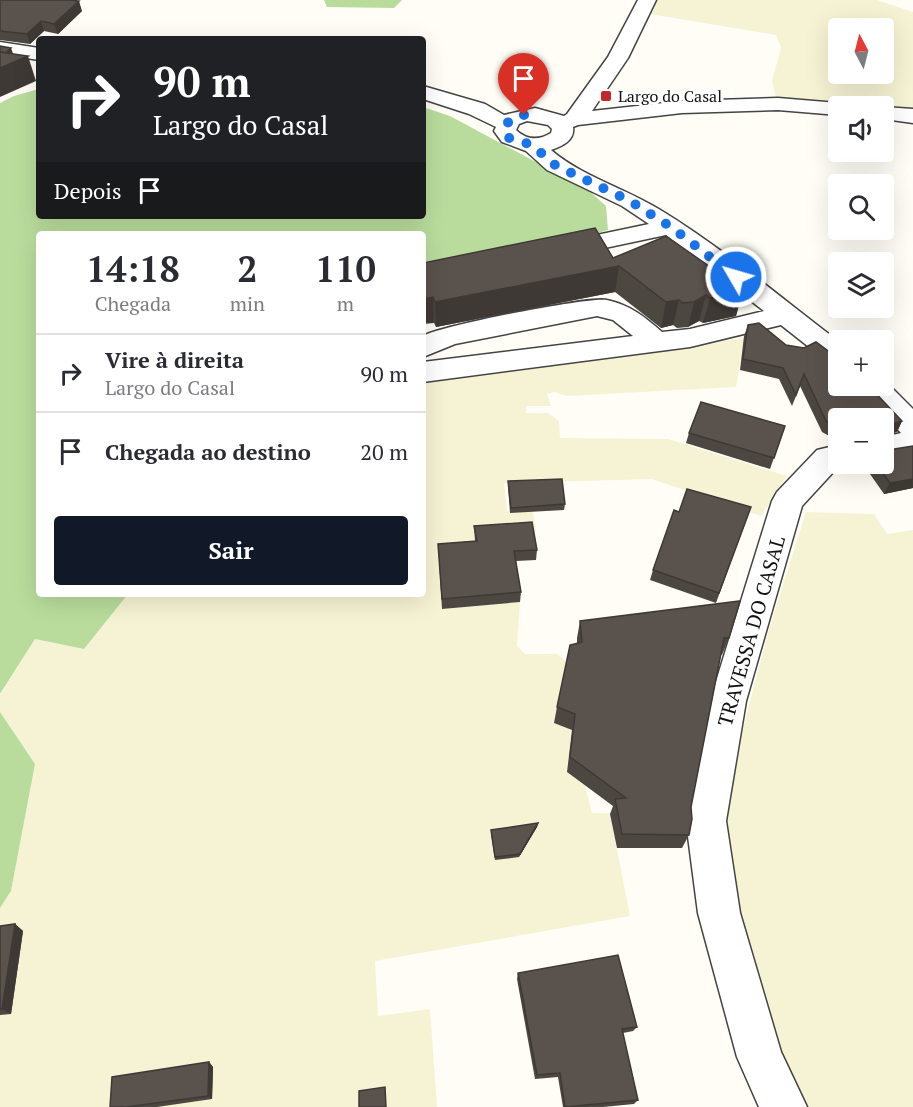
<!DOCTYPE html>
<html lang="pt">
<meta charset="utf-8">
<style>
:root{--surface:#fff;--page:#f7f7f7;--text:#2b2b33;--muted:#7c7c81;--line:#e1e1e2;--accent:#111827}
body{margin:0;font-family:"PT Serif",serif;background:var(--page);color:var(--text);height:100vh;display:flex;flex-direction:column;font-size:22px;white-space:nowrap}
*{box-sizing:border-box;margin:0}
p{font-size:20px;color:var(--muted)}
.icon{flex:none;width:33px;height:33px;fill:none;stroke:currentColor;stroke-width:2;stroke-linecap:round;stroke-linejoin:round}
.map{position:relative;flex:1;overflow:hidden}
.details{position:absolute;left:36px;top:231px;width:390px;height:366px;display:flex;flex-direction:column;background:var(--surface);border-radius:6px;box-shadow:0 6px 24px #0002}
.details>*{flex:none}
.hud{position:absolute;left:36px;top:36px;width:390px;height:183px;border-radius:6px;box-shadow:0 6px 24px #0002;background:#202124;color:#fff;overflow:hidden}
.needle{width:39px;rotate:353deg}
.tools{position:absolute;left:828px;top:18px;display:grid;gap:12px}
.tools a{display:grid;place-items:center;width:66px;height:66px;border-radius:6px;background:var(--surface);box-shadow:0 6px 24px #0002;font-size:30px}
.pin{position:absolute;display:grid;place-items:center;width:51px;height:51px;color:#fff;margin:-62px -26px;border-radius:50% 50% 50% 0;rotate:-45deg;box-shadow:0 0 6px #0007}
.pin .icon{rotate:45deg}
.me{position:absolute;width:66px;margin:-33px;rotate:308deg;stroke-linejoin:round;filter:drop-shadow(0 0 4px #0008)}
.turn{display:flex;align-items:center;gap:21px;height:126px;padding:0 18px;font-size:27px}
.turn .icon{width:78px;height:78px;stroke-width:2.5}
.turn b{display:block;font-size:42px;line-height:51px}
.then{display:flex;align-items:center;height:57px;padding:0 18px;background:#0003;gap:12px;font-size:22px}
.eta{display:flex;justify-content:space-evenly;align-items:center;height:102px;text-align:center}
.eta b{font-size:36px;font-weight:800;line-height:42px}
.action{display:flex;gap:12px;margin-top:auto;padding:12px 18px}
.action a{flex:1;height:69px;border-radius:6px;background:var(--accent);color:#fff;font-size:24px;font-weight:800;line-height:69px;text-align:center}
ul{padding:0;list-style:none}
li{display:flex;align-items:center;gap:18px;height:78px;padding:0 18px;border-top:2px solid var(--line)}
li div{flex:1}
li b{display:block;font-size:22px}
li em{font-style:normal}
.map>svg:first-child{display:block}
</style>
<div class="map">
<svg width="913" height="1107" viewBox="0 0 913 1107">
<rect width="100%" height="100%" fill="#fffdf5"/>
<!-- farmland -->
<g fill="#f6f3d4" fill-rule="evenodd">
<path d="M657,0H877L913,12V121L884,118V106H838V113L778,106L772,81L781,48L776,35L650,14ZM838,28H884V74H838Z"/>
<path d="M744,338L736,387L567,396L554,392L547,394L551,406H526V413H548L559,421L560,438L668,439L787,476L761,516L652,479L504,483L507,511H533L536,532L475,537L477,551L442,609L520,602L517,646L525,654H557L567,662L572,730L567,772L585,786L592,813H610L630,916L375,961L378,1016L430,1009L437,1107H0V908L11,891L35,764L0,712V695L35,639L84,649L128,594H423V380Z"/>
<path d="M806,512L874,514L887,534L913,530V1107H806L782,1054L752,968L723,837L736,755L769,629Z"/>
</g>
<!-- forest -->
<g fill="#b9dc9c">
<path d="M324,0H402L394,8L327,7Z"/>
<path d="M39,89V216H423V107L450,116L588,190L606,206L608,230L519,256L423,270V234H39V594H128L84,649L35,639L0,694V103L14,96Z"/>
<path d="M0,712L35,764L11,891L0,908Z"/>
</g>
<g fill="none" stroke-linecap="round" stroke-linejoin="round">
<!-- minor casing -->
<g stroke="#444" stroke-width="3">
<g id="minor">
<path d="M638,0H656L628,58L592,111L682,101L778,98L838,103L847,106H838V115L778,110L682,113L578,125L573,127C575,140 563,146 551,150C581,176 627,189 662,211C724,249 781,298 838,341V364L828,362L781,325L690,347L423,382V362L633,336L613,320L597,316L455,344L423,357V336C440,326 591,296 607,300C630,305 645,317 662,332L690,329L764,311L666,235L558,258L549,255L545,250L549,245L649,224L622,206L547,170L526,151L502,142L494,131L496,127L469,114L423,99V86L485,104L504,115L535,108L564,116L567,114L608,57ZM527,121L548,125L552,129L551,133C538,141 527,140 516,130L519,124Z"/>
<path d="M0,42L39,48V60L0,54Z"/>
<path d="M884,107L913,109V123L884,119Z"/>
<path d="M884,380L913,409V453L884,459V437L901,433L858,386H884Z"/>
<path d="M838,445V464H849L838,467L802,506L746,701L726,821L740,913L781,1052L807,1107H759L737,1057L698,913L686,821L710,701L772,501L777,492L817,450Z"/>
</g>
</g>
<!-- minor -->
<use href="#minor" fill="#fff" fill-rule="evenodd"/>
</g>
<!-- wall -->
<g fill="#4d4742">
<path d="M0,0L82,11L58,34L44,31L30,44L0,40Z"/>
<path d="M613,258L743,290L736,316L703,323L699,321L688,327L677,328L673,325L661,328L615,292L436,327L434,323L423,263Z"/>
<path d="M748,325L786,345L902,421L897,432L888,434V450L913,446V488L884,494L863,464H884L838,418V441L822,432L800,386L792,406L779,379L740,370L744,336Z"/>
<path d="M785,426L770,469L686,443L689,433Z"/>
<path d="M508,481L565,504L564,510L510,513L508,486Z"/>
<path d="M751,507L716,603L650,580L653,570Z"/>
<path d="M474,526L537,550L536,560L516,561L521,592L520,602L442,609L438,544L475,541Z"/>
<path d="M580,621L729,638L722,655H721L691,807L689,835L682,848H617L610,814L613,806L567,772L572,730L554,723L557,707L577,643V638Z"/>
<path d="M538,823L537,827L519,857L495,860L491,834V830Z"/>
<path d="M15,924L23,931L11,1014L0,1015V926Z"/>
<path d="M518,973L637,1027L633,1031L623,1033L638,1100L634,1104L603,1107H563L558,1077L535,1079L517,979Z"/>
<path d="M209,1062L213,1067L212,1099L157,1107H110Z"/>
</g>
<!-- shaded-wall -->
<g fill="#3f3936">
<path d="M79,1L82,11L58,34L54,24Z"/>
<path d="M41,21L44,31L30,44L27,34Z"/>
<path d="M11,48L15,59L28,56L36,81L0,97V56L1,57Z"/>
<path d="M619,266L615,292L436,327L435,302Z"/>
<path d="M743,290L736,316L703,323L710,298Z"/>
<path d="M706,295L699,321L688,327L694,302Z"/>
<path d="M433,297L434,323L423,324V299Z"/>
<path d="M679,300L673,325L661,328L666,302Z"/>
<path d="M902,421L897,432L884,435L888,425Z"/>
<path d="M913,479V488L884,494L890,483Z"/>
<path d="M538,823L537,827L519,857L520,854Z"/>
<path d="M15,924L23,931L11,1014L2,1009Z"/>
<path d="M209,1062L213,1067L212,1099L208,1096Z"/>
</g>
<!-- building -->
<g fill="#5a524d" stroke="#3f3936" stroke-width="1.5">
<path d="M0,0H69L79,1L54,24L41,21L27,34L0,31Z"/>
<path d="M0,46L11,48L6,53L0,52Z"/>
<path d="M0,52L28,56L0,68Z"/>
<path d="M595,228L613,258L666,236L743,290L710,298L706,295L694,302L683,303L679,300L666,302L619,266L435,302L433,297L423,299V263Z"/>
<path d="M759,323L786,345L804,348L816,342L831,353L838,354V386H869L902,421L888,425V450L913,446V479L890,483L876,464H884V418H838V428L826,421L804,374L796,395L783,368L743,359L748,325Z"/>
<path d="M701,402L785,426L774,458L689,433Z"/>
<path d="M562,479L565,504L511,508L508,481Z"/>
<path d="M687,489L751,507L719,593L653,570L674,510L679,512Z"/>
<path d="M532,522L537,550L514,551L521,592L442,599L438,544L477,541L474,526Z"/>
<path d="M740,601L729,638H724L691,807L692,819L689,835L622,834L615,799L626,798L570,757L575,714L557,707L570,645L582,642L580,621Z"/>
<path d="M538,823L520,854L495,857L491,830Z"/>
<path d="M15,924L2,1009H0V926Z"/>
<path d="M618,955L637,1027L622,1029L638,1100L565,1107L560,1073L537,1075L518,973Z"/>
<path d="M209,1062L208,1096L126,1107H110L112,1077Z"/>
<path d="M385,1087L386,1107H359V1091Z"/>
</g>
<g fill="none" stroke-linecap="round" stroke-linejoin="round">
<!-- route -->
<path stroke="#1a73e8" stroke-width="10" stroke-dasharray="0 18" d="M524,115L515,117L506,124L505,131L509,138L532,145L555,165L630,201L671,227L736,277"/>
</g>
<!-- markers -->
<rect fill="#c4262e" stroke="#fff" stroke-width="2" x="600" y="90" width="12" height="12" rx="3"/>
<g text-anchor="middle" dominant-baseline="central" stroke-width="6" stroke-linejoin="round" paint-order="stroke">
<!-- far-poi labels -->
<g font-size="16" fill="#111" stroke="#fff" text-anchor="start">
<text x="618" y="96">Largo do Casal</text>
</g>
<!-- street labels -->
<g font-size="20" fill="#111" stroke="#fff">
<text transform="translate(751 631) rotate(-74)">TRAVESSA DO CASAL</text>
</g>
</g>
</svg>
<div class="tools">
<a><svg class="needle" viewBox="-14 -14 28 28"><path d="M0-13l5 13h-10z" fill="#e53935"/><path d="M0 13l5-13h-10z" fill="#7c7c81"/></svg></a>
<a><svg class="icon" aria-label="sound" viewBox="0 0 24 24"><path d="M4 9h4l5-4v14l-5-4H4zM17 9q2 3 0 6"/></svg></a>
<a><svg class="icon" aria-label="search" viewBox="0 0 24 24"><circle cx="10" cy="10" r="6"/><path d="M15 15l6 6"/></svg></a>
<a><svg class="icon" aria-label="layers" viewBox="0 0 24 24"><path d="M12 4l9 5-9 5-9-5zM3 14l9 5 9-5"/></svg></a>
<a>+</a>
<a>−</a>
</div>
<div class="pin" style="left:524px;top:115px;background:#d93025"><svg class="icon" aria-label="arrive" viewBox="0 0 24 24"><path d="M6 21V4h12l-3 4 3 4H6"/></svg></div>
<svg class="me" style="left:736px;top:277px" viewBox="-20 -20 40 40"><circle r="17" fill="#1a73e8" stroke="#fff" stroke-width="3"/><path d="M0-11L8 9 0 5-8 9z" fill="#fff"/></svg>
<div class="hud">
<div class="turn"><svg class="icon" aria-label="right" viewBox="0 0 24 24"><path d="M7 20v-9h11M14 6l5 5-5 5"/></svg><div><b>90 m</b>Largo do Casal</div></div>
<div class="then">Depois<svg class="icon" aria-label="arrive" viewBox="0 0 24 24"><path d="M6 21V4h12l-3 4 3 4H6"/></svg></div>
</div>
<section class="details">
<div class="eta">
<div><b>14:18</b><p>Chegada</p></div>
<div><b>2</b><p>min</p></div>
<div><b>110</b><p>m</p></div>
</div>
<ul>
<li><svg class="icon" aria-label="right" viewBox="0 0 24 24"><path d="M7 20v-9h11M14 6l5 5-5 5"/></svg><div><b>Vire à direita</b><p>Largo do Casal</p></div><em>90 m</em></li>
<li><svg class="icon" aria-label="arrive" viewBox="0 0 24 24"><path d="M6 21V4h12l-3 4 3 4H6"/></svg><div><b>Chegada ao destino</b></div><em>20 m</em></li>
</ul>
<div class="action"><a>Sair</a></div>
</section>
</div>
